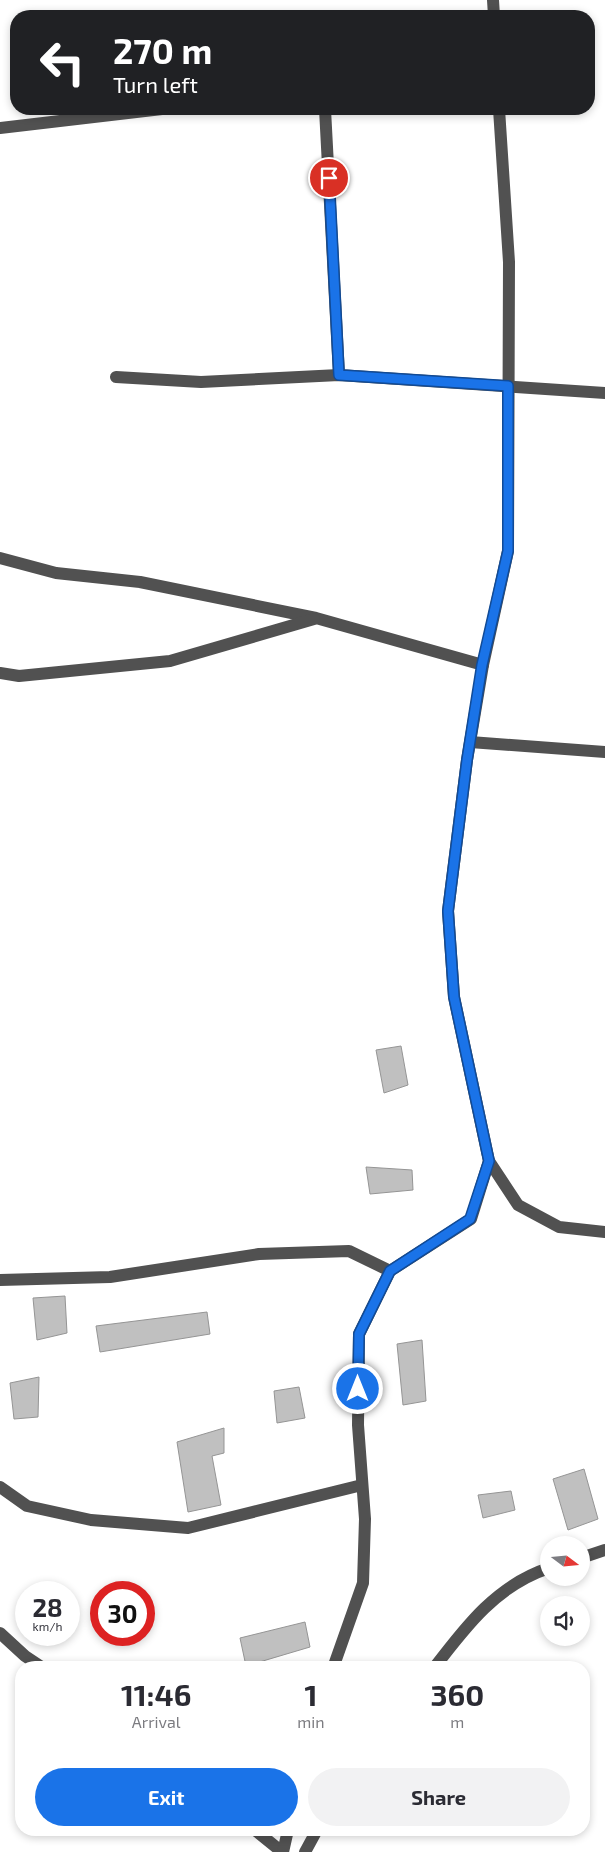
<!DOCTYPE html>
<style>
:root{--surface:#fff;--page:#f2f2f3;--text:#2b2b33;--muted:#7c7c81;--accent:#1a73e8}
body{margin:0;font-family:"Exo 2",sans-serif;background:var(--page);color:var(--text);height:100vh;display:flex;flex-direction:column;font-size:19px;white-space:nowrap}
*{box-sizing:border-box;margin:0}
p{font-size:16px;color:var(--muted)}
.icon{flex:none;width:28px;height:28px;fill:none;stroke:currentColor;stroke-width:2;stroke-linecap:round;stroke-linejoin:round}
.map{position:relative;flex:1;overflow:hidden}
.details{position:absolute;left:15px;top:1661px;width:575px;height:175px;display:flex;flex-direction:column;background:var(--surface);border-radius:20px;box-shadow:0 2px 8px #0003}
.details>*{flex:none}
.banner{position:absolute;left:10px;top:10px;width:585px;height:105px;border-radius:20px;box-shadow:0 2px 8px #0003;background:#202124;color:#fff;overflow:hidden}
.needle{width:32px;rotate:106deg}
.controls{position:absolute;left:540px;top:1536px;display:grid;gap:10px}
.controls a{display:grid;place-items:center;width:50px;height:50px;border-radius:50%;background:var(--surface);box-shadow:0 2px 8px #0003;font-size:25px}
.speed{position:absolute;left:15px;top:1581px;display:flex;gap:10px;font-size:25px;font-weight:700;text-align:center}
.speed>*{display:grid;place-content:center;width:65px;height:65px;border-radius:50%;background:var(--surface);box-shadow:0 2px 8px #0003;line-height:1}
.speed small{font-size:12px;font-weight:400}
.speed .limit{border:8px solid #d22;background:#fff;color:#111}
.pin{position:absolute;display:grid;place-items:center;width:42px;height:42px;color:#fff;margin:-21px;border:2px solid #fff;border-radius:50%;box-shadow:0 1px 5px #0007}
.me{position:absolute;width:55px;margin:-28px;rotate:0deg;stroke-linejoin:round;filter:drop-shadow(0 0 4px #0008)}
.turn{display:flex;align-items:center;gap:18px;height:105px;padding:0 20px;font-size:22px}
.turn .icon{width:65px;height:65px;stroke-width:2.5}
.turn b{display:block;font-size:35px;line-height:42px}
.eta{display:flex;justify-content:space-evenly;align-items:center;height:85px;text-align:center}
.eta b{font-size:30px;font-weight:700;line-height:35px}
.action{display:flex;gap:10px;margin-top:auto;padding:10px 20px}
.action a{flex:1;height:58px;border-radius:30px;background:var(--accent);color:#fff;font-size:20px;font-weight:700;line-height:58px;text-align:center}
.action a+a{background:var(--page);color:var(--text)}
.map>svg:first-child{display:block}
</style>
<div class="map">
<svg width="605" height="1852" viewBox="0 0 605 1852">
<rect width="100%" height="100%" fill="#fff"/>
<!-- building -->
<g fill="#c0c0c0" stroke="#959595">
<path d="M401,1046L408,1085L384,1093L376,1050Z"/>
<path d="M366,1167L412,1170L413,1190L370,1194Z"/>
<path d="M65,1296L67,1333L37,1340L33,1298Z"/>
<path d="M207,1312L210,1334L100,1352L96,1326Z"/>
<path d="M422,1340L426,1401L403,1405L397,1344Z"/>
<path d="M39,1377L38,1417L14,1419L10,1383Z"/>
<path d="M299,1387L305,1418L277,1423L274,1391Z"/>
<path d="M224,1428V1453L212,1456L221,1505L188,1512L177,1442Z"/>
<path d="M584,1469L598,1519L568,1530L553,1479Z"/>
<path d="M511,1491L515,1510L483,1518L478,1495Z"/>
<path d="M305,1622L310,1647L246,1666L240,1638Z"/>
</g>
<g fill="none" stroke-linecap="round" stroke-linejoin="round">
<!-- minor -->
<g stroke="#515151" stroke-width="12">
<path d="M493,0L494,16"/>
<path d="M325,109L339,375"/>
<path d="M499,109L509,262L508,551L483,665L467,760L448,911L454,997L489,1161L518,1205L559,1227L605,1232"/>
<path d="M0,128L162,109"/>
<path d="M116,377L201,382L339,375L605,393"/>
<path d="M0,558L56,573L140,582L316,618L483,665"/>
<path d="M0,673L19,676L170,661L314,619"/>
<path d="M470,742L605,752"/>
<path d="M0,1280L110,1277L259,1254L349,1251L390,1271"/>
<path d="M0,1487L27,1506L91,1520L188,1528L362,1485"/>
<path d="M581,1558L605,1550"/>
<path d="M0,1633L25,1656L43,1668"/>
<path d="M333,1668L363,1583L365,1519L358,1425L359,1334L390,1271L471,1219L489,1161"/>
<path d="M434,1668C466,1626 497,1585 549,1568"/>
<path d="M255,1830L282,1852"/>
<path d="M283,1852L288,1830"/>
<path d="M305,1852L317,1830"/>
</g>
</g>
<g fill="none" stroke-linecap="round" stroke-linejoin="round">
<!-- route casing -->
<g stroke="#114b97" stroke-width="12">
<path id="route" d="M329,178L339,375L508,386V551L482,665L467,760L448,911L454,997L489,1161L470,1219L390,1271L359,1334L358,1389"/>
</g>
<!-- route -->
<use href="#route" stroke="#1a73e8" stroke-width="9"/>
</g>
</svg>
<div class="controls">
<a><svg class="needle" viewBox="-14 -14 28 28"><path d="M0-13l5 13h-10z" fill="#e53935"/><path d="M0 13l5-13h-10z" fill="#7c7c81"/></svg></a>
<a><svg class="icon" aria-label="sound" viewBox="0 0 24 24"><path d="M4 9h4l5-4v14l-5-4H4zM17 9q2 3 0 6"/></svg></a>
</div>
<div class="speed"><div>28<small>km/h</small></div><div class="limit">30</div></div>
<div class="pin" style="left:329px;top:178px;background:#d93025"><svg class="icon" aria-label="arrive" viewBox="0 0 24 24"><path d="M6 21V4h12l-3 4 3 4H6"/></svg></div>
<svg class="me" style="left:358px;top:1389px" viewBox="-20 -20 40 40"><circle r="17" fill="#1a73e8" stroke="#fff" stroke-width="3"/><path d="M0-11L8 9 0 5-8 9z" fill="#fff"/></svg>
<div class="banner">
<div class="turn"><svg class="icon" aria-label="left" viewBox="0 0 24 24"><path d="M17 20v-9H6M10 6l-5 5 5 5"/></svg><div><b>270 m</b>Turn left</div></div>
</div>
<section class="details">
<div class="eta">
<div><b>11:46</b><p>Arrival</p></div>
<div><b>1</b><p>min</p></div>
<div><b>360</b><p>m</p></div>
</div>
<div class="action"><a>Exit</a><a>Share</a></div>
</section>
</div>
